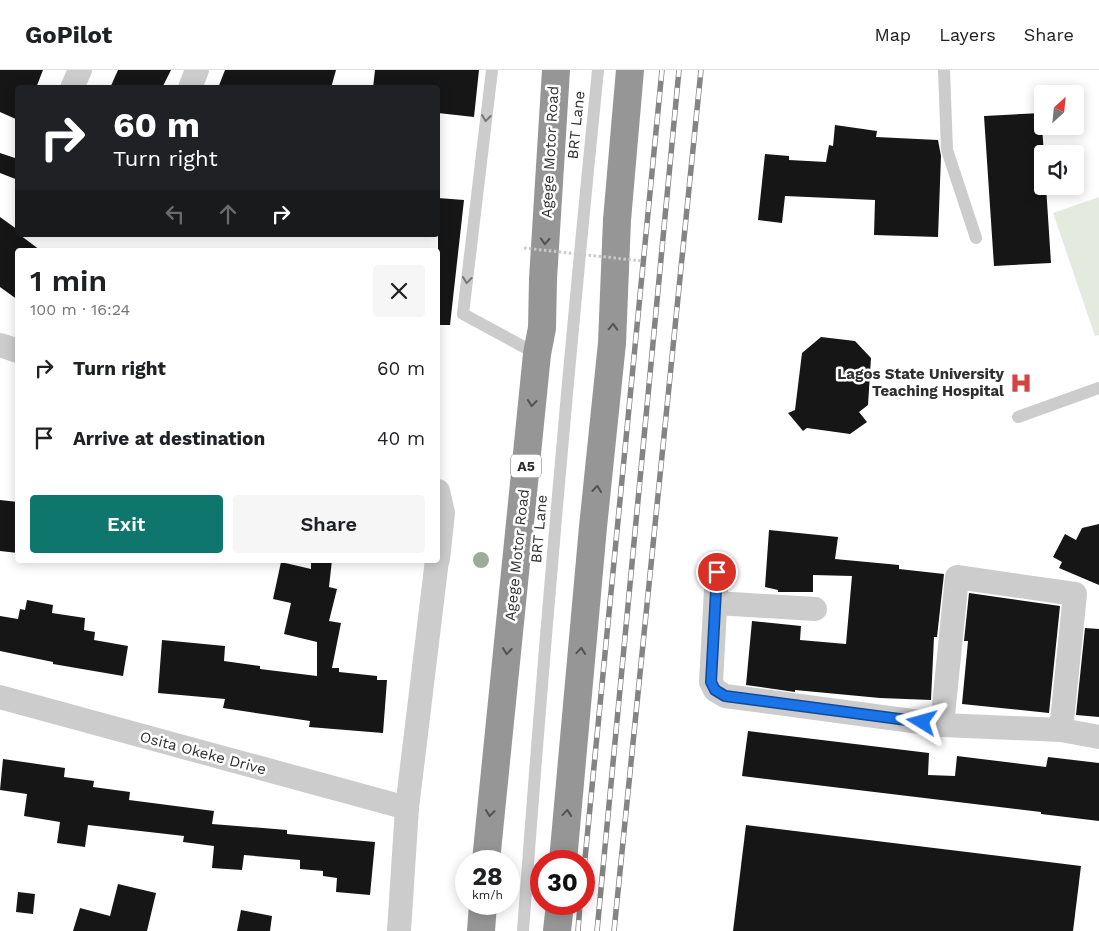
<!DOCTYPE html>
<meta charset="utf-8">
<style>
:root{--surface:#fff;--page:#f6f6f6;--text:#202124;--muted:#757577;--line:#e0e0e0;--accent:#0f766e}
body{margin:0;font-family:"Work Sans",sans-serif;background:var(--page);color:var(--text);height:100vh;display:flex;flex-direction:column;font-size:19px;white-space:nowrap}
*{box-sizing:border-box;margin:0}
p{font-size:16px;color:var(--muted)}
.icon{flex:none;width:28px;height:28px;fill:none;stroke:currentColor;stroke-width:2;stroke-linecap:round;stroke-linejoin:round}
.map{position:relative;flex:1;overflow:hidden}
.sheet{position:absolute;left:15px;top:178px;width:425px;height:315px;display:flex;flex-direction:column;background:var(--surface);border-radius:5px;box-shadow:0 2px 12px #0003}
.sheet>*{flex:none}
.hud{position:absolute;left:15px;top:15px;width:425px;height:152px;border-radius:5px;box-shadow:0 2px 12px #0003;background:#202124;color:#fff;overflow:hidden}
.needle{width:32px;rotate:27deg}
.controls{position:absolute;left:1034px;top:15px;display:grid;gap:10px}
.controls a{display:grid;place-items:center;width:50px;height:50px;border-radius:5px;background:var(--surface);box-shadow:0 2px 12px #0003;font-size:25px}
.speed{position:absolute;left:455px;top:780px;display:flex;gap:10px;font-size:25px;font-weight:700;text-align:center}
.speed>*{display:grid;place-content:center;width:65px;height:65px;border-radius:50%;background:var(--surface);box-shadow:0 2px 12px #0003;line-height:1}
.speed small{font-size:12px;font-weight:400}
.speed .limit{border:8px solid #d22;background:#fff;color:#111}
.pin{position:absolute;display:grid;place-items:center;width:42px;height:42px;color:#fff;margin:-21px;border:2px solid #fff;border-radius:50%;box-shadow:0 1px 5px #0007}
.me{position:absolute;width:55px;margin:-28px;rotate:278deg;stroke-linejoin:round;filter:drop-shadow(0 0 4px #0008)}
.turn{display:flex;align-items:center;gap:18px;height:105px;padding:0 15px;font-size:22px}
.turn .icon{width:65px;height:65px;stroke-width:2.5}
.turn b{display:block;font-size:35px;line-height:42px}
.lanes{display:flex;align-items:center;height:48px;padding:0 15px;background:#0003;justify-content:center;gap:25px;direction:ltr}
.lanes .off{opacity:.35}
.round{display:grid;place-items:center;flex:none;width:52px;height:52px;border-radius:5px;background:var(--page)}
.summary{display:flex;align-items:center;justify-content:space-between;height:85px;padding:0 15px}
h1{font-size:30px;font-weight:600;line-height:38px}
.action{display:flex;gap:10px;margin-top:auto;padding:10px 15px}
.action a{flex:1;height:58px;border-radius:5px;background:var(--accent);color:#fff;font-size:20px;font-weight:600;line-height:58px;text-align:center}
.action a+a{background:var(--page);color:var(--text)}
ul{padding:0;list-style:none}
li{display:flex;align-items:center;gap:15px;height:70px;padding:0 15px}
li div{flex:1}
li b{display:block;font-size:19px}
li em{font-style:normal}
header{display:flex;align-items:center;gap:30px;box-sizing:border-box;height:70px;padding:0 25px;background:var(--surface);border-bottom:1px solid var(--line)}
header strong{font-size:24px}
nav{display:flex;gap:28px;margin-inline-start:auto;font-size:18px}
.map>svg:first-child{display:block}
</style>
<header>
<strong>GoPilot</strong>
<nav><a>Map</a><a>Layers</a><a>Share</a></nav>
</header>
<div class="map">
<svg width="1099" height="861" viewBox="0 0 1099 861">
<rect width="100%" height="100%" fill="#fff"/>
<!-- green -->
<path fill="#e4eade" d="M1099,127V265L1095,266L1053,143Z"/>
<!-- building -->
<g fill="#161616">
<path d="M0,0H43L36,18H18V50L0,42Z"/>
<path d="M118,0H171L162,18H110Z"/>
<path d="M225,0H336L331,18H218Z"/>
<path d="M375,0H479L474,47L438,43V18H373Z"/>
<path d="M1041,43L1044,84L1042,116H1046L1051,193L994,196L984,46Z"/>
<path d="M835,55L877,61L876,67L938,70L941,86L938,167L874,165L875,130L785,126L782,153L758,150L765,84L789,86V90L826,92L829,75L833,76Z"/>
<path d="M0,83L18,89V110L0,103Z"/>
<path d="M438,128L464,130L450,255H438Z"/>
<path d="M0,147L18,160V165H20L40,180H18V230L0,217Z"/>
<path d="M821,267L855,271L871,288L868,335L859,342L867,352L850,364L807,358L803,361L788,343L795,340L802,283Z"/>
<path d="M0,430L18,432V483L0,481Z"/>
<path d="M1099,454V515L1059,498L1062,492L1053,487L1065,464L1076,470L1082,458Z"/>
<path d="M769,460L838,467L835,489L899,495V499L944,504L937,567H934L931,630L880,628L795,620V622L746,615L752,551L801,556L800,570L846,574L852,506L813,505V522H778V520L765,517Z"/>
<path d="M311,490H332L329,517L337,519L329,551L341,553L332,598H339V602L377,606V610H387L383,663L309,657L310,651L223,638L225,629L158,623L162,570L225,576L224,591L260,596V599L317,606V572L284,564L291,533L273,529L281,492L311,499Z"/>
<path d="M969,523L1060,536L1049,643L962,634L968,571H964Z"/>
<path d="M27,530L53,535L52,543L85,548L84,560L95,562L94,570L128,576L123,606L53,594V592L0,581V546L18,549L20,539L25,540Z"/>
<path d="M1085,558L1099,559V647L1076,645Z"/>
<path d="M748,661L929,683L928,705L955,706L957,686L1046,697L1048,687L1099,693V751L1041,744V742L742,706Z"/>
<path d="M3,689L65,698L64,707L94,711L93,717L130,722L129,730L214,741L212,754L287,760V764L375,772L370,825L336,822L337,808L323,806V801L300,799V790L244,785L242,800L212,798L214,776L183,772L184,766L88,755L85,777L57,773L60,752L24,746L27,724L0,720Z"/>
<path d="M746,755L1081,796L1073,861H733Z"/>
<path d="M118,814L156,823L147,861H73L80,838L110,846Z"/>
<path d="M18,822L35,824L33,844L16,842Z"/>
<path d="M241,840L272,846L270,861H237Z"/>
</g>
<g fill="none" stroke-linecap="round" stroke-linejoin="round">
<!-- lane -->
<g stroke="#ccc" stroke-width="12">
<path d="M492,0L463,244L537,284"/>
<path d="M944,0L947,80L976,168"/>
<path d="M1018,347L1099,318"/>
<path d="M523,861C544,574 569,287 598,0"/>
</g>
<!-- street -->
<g stroke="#ccc" stroke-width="24">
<path d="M72,18L80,0"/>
<path d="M190,18L197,0"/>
<path d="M0,275L18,281"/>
<path d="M438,421L443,443L438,489"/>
<path d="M717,502L711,612L715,620L725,626L942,655L1061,660L1099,667"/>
<path d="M716,533L815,539"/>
<path d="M0,627L407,738"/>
<path d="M942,655L957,507L1075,524L1061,660"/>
<path d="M399,861L407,738L437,490"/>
</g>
<!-- highway -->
<g stroke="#969696" stroke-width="28">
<path d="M486,791L537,284L542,258L543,209L556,0"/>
<path d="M563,791L593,457L612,273L617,150L630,0"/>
<path d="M481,861L483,834"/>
<path d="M557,861L560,834"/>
</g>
<!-- rail casing -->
<g stroke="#848484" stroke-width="5.5">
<g id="rail">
<path d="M584,799L662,0"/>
<path d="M578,861L580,834"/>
<path d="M597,861L679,0"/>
<path d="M614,861L701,0"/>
</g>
</g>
<!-- rail -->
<use href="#rail" stroke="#fff" stroke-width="4" stroke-dasharray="11" stroke-linecap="butt"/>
<!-- path-bridge -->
<path stroke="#c9c9c9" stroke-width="3" stroke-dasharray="2.5 2.5" stroke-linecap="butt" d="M524,178L642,191"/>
</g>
<!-- trees -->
<circle fill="#9eab96" cx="481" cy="490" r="8"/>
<!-- one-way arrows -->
<defs><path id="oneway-chevron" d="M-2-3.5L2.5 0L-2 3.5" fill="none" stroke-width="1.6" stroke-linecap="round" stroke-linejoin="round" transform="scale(1.25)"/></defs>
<g stroke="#767676">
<use href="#oneway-chevron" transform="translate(486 48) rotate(97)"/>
<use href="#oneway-chevron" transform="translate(467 210) rotate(97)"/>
</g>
<g stroke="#535353">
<use href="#oneway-chevron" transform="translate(545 171) rotate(93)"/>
<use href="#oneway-chevron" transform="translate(613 257) rotate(-88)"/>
<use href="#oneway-chevron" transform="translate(532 333) rotate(96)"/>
<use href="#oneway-chevron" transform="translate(597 419) rotate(-84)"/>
<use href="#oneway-chevron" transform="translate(507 581) rotate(96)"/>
<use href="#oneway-chevron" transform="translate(581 581) rotate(-85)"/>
<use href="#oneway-chevron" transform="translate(490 743) rotate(96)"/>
<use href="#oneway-chevron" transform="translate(567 743) rotate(-85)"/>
</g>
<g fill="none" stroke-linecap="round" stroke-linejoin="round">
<!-- route casing -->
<g stroke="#114b97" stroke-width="12">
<path id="route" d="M717,502L711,612L715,620L725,626L922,652"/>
</g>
<!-- route -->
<use href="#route" stroke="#1a73e8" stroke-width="9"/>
</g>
<!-- icons -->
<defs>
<g id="hospital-bare" transform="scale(1.725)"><path d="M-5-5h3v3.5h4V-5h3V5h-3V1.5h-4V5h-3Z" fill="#d14645" stroke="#fff" stroke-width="2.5" paint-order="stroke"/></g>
</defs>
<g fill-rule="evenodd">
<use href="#hospital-bare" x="1021" y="313"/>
</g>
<g text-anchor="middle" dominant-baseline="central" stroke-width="5" stroke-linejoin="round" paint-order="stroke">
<!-- shield labels -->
<rect fill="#fff" stroke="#6d6d6d" stroke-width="1" x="511" y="384.5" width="30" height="23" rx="4"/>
<g font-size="14" font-weight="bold" fill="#2f2f2f">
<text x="526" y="396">A5</text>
</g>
<!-- street labels -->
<g font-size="15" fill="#2f2f2f" stroke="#fff">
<text transform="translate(576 55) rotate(-84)">BRT Lane</text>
<text transform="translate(550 82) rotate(-87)">Agege Motor Road</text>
<text transform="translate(539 459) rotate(-85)">BRT Lane</text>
<text transform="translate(517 485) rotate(-84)">Agege Motor Road</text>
<text transform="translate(203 683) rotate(15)">Osita Okeke Drive</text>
</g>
<!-- poi labels -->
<g font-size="15" font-weight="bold" fill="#2f2f2f" stroke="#fff" text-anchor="end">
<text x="1004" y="304">Lagos State University<tspan x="1004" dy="17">Teaching Hospital</tspan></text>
</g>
</g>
</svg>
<div class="controls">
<a><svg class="needle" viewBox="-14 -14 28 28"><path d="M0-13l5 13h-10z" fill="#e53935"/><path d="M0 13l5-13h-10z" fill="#757577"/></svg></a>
<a><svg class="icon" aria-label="sound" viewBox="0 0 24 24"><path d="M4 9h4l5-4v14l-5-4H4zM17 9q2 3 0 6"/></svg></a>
</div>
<div class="speed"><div>28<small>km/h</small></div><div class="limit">30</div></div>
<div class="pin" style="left:717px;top:502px;background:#d93025"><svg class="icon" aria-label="arrive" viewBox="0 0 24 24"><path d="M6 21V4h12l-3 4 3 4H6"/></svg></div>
<svg class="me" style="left:922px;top:652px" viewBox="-20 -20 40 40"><path d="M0-17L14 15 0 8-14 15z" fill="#1a73e8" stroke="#fff" stroke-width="4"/></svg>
<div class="hud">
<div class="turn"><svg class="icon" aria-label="right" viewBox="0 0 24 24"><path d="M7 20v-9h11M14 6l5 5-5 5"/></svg><div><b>60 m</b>Turn right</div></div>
<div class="lanes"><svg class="icon off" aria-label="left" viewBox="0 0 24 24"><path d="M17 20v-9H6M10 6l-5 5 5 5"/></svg><svg class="icon off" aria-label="ahead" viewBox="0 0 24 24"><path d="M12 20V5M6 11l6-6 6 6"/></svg><svg class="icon" aria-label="right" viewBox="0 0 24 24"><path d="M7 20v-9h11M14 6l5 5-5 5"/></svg></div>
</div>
<section class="sheet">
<div class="summary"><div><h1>1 min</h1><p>100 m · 16:24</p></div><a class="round"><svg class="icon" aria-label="close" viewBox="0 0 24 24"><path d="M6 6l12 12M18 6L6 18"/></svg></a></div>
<ul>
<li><svg class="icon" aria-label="right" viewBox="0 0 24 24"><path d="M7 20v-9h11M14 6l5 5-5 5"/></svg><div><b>Turn right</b></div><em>60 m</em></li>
<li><svg class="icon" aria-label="arrive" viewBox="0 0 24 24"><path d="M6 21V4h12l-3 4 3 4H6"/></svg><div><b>Arrive at destination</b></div><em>40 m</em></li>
</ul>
<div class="action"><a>Exit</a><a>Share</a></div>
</section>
</div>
